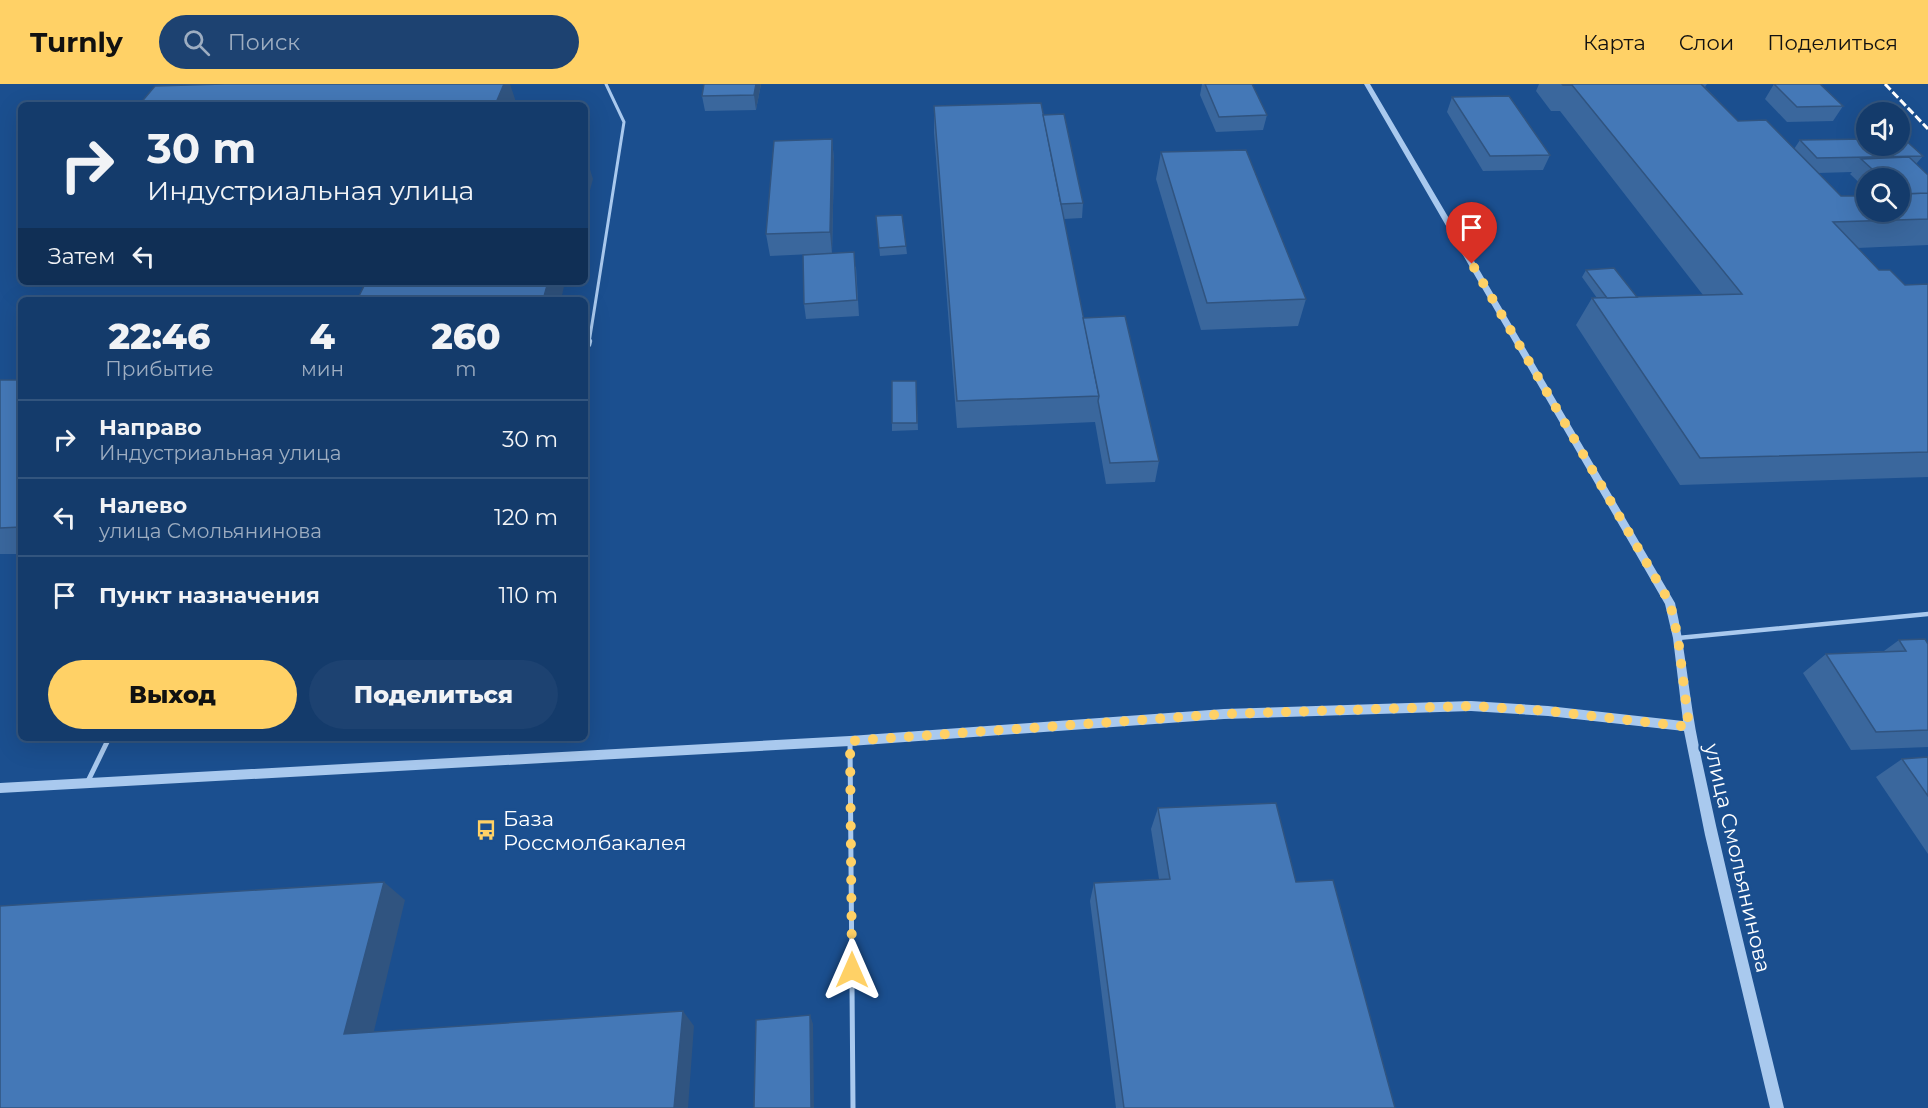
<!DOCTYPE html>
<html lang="ru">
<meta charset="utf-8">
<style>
:root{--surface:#143b6b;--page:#1d4271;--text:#f1f3f6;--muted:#9dadc1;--line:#33557e;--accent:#ffd166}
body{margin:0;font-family:Montserrat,sans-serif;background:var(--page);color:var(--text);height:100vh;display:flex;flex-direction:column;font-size:22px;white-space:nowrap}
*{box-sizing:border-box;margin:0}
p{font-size:20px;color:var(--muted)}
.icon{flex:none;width:33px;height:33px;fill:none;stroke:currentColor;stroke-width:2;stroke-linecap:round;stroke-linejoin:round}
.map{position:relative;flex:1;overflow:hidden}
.drawer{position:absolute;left:18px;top:213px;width:570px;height:444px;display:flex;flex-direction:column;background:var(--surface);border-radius:9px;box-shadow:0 6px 24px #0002,0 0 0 2px var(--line)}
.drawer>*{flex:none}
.top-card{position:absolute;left:18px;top:18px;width:570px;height:183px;border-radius:9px;box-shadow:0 6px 24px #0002,0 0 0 2px var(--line);background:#143b6b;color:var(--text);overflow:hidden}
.buttons{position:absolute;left:1856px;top:18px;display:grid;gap:12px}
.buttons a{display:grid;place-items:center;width:54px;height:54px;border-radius:50%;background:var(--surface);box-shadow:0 6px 24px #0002,0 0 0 2px var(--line);font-size:30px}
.pin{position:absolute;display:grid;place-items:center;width:51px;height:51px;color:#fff;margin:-62px -26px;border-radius:50% 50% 50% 0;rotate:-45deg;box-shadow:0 0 6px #0007}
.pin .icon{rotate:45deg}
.me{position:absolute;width:66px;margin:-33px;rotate:0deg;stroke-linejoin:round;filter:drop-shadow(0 0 4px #0008)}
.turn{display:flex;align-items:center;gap:21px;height:126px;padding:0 30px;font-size:27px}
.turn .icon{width:78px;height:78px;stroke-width:2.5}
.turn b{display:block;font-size:42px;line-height:51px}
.then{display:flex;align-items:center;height:57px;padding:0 30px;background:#0003;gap:12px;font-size:22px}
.eta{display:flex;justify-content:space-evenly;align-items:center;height:102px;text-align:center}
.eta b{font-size:36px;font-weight:800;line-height:42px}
.action{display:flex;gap:12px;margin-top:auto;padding:12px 30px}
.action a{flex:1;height:69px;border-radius:36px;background:var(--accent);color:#111;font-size:24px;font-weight:800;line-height:69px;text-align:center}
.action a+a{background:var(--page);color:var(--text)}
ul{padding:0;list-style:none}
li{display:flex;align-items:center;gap:18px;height:78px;padding:0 30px;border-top:2px solid var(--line)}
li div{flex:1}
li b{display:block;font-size:22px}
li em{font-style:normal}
header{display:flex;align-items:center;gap:36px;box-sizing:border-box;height:84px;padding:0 30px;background:var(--accent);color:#111}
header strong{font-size:28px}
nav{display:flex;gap:33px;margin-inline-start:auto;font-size:21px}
.search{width:420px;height:54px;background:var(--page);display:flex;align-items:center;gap:15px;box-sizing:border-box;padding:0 21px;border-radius:33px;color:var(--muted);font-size:22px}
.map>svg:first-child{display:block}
</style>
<header>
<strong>Turnly</strong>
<div class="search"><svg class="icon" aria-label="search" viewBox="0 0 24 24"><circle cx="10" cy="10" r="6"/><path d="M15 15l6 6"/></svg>Поиск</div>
<nav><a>Карта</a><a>Слои</a><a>Поделиться</a></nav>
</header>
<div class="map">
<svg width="1928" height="1024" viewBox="0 0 1928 1024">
<rect width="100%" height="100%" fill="#1b4f8f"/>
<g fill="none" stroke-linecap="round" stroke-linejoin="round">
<!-- service-far2 -->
<path stroke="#a9c9ee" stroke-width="3" d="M589,259L624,38L606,0"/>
<!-- service-far1 -->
<g stroke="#a9c9ee" stroke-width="4.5">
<path d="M585,261H589L590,257"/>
<path d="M1678,554L1928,530"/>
</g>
<!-- service -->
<g stroke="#a9c9ee" stroke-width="5">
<path d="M850,657L853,1024"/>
<path d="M88,697L109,654"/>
</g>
<!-- tertiary -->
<path fill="#a9c9ee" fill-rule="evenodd" d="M1364,0H1370L1675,519C1686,567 1689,615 1699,663C1724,784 1755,904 1784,1024H1770L1705,751L1684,647L1548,632L1471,627L1224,635L850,662L0,709V699L850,652L1224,625L1471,617L1548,622L1683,637L1673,554L1665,520Z"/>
<!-- rail -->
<path stroke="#fff" stroke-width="3" stroke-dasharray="8 3" stroke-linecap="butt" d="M1885,0L1928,45"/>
</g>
<!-- wall -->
<g fill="#3a679d" fill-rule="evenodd">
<path d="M761,0L756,26L705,27L702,12Z"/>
<path d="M1202,0H1252L1267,31L1263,46L1216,48L1200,11Z"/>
<path d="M1539,0H1707L1705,3L1738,37L1794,65L1800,56L1923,72L1916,80L1928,91V161L1857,164L1879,186L1905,201L1928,200V393L1680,401L1576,241L1592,214H1597L1582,193L1586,186L1637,213L1703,211L1560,27H1551L1536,7ZM1852,88L1850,90L1866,105V94H1899V128L1841,112L1818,89Z"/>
<path d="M1774,0L1843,22L1833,37L1787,38L1765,15Z"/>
<path d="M1452,13L1550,71L1543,86L1483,87L1447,28Z"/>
<path d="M934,22L1043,31L1083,119L1082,134L1064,135L1083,234L1159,377L1155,398L1106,400L1095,338L957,344L934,49Z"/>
<path d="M832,55L834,76L832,169L856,183L859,232L806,235L804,220L812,170L770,172L766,150Z"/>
<path d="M1161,68L1306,215L1298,242L1201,246L1156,95Z"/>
<path d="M876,132L906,162L907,170L880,172Z"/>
<rect x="0" y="296" width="21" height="174"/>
<path d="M916,297L918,346L892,347V339Z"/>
<path d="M1899,556L1928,560V663L1851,666L1803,589L1826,570L1884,567Z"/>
<path d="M1928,673V770L1876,693L1902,675Z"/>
<path d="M1158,724L1296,798L1395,1024H1116L1090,817L1094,799L1159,795L1151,745Z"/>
</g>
<!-- shaded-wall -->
<g fill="#305480">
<path d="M504,0H510L516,18L515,21H495Z"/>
<path d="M756,0H761L756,26L754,11Z"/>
<path d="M832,55L834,76L832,170L830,148Z"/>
<path d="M585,69L593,95L585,125Z"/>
<path d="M548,198H565L561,216H543Z"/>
<path d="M585,292L588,299L585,311Z"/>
<path d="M384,798L405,816L370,964L344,950Z"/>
<path d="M683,927L694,942L688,1024H674Z"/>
<path d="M810,931L813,940L814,1024H811Z"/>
</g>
<!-- building -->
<g fill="#4478b7" stroke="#305480" stroke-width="1.5">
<path d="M224,0H504L495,21H139L155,2Z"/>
<path d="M704,0H756L754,11L702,12Z"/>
<path d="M1205,0H1252L1267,31L1219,33Z"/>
<path d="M1562,0H1701L1738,37L1766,36L1841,112H1866V128H1899V110L1928,109V135L1833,138L1879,186H1890L1905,201L1928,200V368L1700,374L1592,214L1742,210L1572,1H1563Z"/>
<path d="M1774,0H1820L1843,22L1797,23Z"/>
<path d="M1509,12L1550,71L1490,72L1452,13Z"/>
<path d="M1041,19L1099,312L957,317L934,22Z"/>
<path d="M1064,30L1083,119L1061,120L1043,31Z"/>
<path d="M1899,54H1903L1923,72L1817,74L1800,56L1866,55V62H1899Z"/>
<path d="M832,55L830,148L766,150L774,57Z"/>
<path d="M1246,66L1306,215L1207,219L1161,68Z"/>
<path d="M1909,73L1928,91V109L1899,110V94H1882L1861,75Z"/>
<path d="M902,131L906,162L879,164L876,132Z"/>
<path d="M854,168L857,216L804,220L803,171Z"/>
<path d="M1614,184L1637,213L1607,214L1586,186Z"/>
<path d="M366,198H548L543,216H357Z"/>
<path d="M1125,232L1159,377L1110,379L1098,317L1099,312L1083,234Z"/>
<path d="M0,296H21V443L0,444Z"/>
<path d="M892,297H916L917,339H892Z"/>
<path d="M1925,555L1928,560V646L1876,648L1826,570L1906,567L1899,556Z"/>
<path d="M1928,673V712L1902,675Z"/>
<path d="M1276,719L1296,798L1333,796L1395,1024H1124L1094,799L1170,795L1158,724Z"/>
<path d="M384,798L344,950L683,927L674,1024H0V822Z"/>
<path d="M810,931L811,1024H754L756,936Z"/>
</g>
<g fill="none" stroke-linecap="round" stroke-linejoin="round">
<!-- route -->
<path stroke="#ffd166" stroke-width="10" stroke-dasharray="0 18" d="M852,886L850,657L1224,630L1471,622L1548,627L1689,643L1678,554L1670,519L1472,180"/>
</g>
<!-- icons -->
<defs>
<g id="bus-bare" transform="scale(1.62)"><path d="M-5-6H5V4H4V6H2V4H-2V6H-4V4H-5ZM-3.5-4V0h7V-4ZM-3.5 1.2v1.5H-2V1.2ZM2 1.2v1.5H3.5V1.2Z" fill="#ffd166" stroke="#1b4f8f" stroke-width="2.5" paint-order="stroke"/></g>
</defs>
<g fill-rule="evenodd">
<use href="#bus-bare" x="486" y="746"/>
</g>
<g text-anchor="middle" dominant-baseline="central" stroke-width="4.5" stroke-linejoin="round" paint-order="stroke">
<!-- poi labels -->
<g font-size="21" fill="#fff" stroke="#1b4f8f" text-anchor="start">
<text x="503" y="734">База<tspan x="503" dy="24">Россмолбакалея</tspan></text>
</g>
<!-- street labels -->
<g font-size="21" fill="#fff" stroke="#1b4f8f">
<text transform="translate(1738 774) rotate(77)">улица Смольянинова</text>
</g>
</g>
</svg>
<div class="buttons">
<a><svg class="icon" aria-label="sound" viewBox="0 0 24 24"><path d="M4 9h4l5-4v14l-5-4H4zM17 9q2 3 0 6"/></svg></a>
<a><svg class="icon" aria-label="search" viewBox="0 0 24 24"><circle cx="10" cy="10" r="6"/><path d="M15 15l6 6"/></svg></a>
</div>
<div class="pin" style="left:1472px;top:180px;background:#d93025"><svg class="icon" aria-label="arrive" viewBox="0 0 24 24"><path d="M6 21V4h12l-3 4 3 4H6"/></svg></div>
<svg class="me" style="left:852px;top:886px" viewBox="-20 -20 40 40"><path d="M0-17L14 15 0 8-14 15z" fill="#ffd166" stroke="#fff" stroke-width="4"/></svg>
<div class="top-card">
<div class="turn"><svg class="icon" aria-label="right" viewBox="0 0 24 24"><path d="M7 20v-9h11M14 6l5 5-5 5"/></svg><div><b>30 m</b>Индустриальная улица</div></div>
<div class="then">Затем<svg class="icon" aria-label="left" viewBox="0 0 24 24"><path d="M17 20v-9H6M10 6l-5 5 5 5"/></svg></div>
</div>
<section class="drawer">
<div class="eta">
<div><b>22:46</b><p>Прибытие</p></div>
<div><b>4</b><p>мин</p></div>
<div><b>260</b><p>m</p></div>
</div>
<ul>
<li><svg class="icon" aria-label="right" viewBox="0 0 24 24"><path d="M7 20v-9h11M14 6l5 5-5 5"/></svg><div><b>Направо</b><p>Индустриальная улица</p></div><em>30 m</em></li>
<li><svg class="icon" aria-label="left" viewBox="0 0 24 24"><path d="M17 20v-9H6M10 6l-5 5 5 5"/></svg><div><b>Налево</b><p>улица Смольянинова</p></div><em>120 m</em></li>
<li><svg class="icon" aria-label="arrive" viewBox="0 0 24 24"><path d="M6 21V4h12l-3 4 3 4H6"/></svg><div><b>Пункт назначения</b></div><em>110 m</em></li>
</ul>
<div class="action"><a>Выход</a><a>Поделиться</a></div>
</section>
</div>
